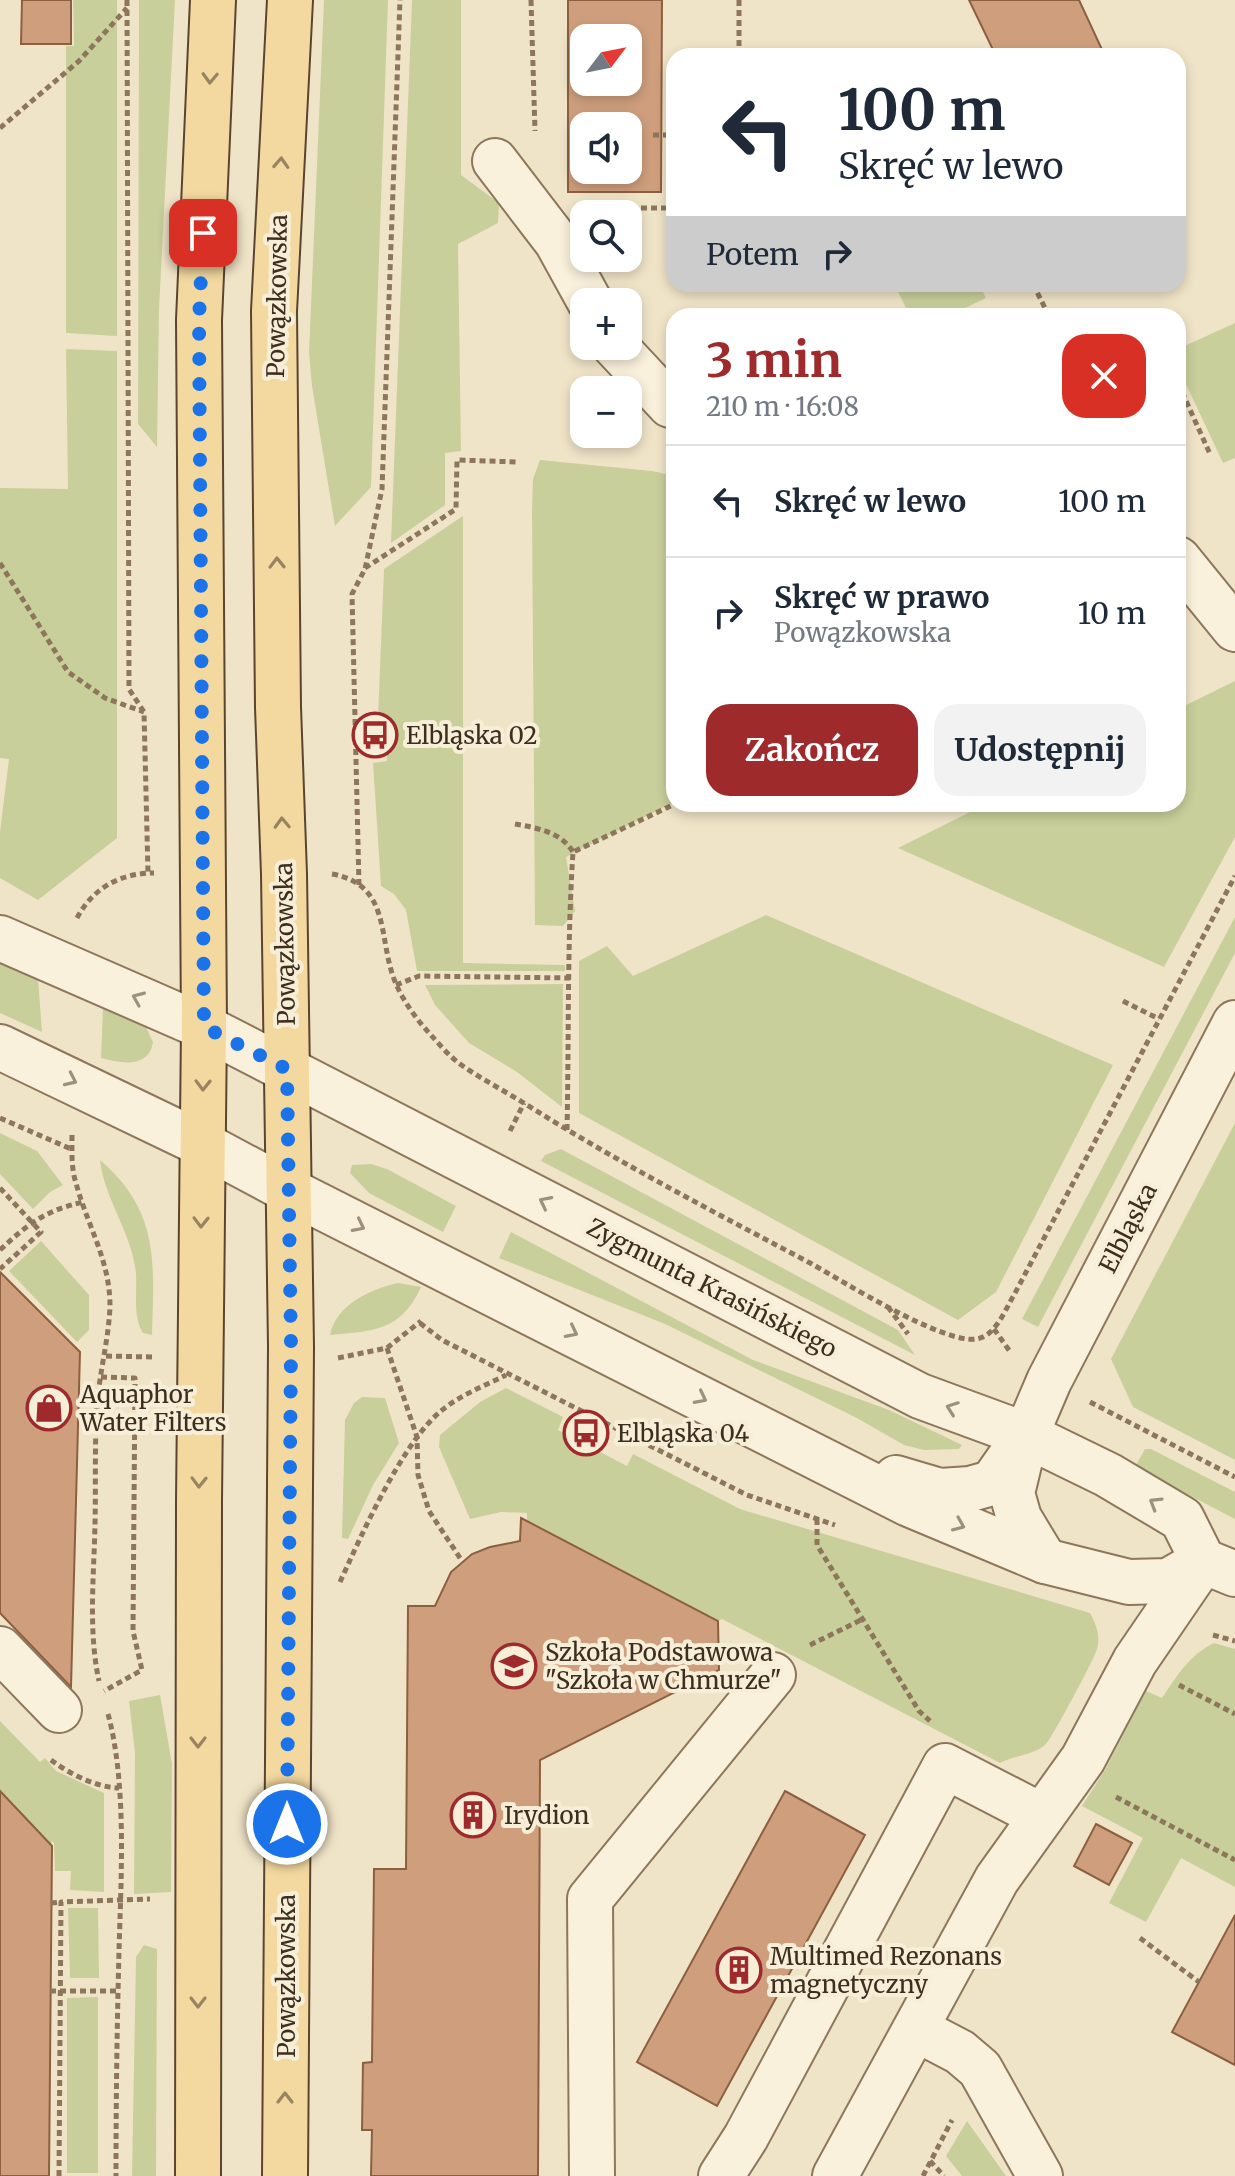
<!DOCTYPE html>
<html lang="pl">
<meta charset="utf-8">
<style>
:root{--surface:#fff;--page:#f2f2f3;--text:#1f2937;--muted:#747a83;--line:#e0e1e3;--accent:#9e2a2b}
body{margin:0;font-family:Merriweather,serif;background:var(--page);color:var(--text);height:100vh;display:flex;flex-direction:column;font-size:30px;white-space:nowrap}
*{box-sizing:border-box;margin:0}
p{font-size:26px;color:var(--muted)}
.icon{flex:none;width:44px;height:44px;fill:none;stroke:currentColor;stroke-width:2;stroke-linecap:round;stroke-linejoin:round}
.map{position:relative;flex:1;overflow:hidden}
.drawer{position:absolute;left:666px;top:308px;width:520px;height:504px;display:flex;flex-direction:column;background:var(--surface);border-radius:24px;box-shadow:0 4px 12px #0003}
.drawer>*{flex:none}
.banner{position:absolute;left:666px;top:48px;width:520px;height:244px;border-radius:24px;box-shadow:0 4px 12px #0003;background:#fff;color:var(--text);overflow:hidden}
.needle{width:52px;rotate:58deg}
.fabs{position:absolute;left:570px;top:24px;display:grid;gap:16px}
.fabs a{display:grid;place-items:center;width:72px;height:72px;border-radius:16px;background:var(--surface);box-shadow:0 4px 12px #0003;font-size:40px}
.pin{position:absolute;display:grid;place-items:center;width:68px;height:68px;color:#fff;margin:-34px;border-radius:16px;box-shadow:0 4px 12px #0006}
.me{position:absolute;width:88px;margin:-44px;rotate:0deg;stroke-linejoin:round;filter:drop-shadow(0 0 6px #0008)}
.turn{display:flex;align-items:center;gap:28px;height:168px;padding:0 40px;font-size:36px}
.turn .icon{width:104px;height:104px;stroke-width:2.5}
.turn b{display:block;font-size:56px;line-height:68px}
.then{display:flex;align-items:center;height:76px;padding:0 40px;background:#0003;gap:16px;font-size:30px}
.round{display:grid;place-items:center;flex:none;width:84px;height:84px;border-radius:24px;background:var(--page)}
.summary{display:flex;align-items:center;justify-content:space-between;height:136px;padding:0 40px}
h1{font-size:48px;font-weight:700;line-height:60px;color:var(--accent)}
.primary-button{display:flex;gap:16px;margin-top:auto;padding:16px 40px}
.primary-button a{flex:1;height:92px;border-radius:24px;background:var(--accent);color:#fff;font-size:32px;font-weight:700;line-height:92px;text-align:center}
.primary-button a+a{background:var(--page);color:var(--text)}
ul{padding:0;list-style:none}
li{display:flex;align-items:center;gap:24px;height:112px;padding:0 40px;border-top:2px solid var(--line)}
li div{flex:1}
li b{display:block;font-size:30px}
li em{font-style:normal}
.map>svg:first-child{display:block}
</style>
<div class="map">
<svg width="1235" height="2176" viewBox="0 0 1235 2176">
<rect width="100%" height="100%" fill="#f0e4c8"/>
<!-- green -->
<g fill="#c9cf9b">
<path d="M73,0H117V336L66,333V46H74Z"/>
<path d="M139,0H175L159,309L157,447L138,424Z"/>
<path d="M324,0H388L371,487L335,526L312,386L309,353Z"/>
<path d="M412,0H461V175L499,203L498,223L458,244L461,451L445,453V505L391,543Z"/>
<path d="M894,284H979L986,298L948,316H910Z"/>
<path d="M1235,323V458L1223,463L1178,367V349Z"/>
<path d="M66,349L117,351V838L38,900L0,878V832L9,759L0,758V488L68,489Z"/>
<path d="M540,460L652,471L674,476V802L566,857L575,911L563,926L535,925L532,511L533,479Z"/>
<path d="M463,516V963L565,965V971H417L406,910L394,894L381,886L373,763L387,761L386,717L378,718L384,569Z"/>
<path d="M1235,681V837L1164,967L898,848L986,804H1178V709Z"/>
<path d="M766,915L1113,1065L996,1292L958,1320L579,1113V961L607,946L633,976Z"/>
<path d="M1235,917V953L1038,1327L1022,1319Z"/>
<path d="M0,964L38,979L42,1032L0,1013Z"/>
<path d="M563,984L562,1107L517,1072L469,1043L435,1005L425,985Z"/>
<path d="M103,1008L145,1025L153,1042C149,1068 122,1064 101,1058Z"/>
<path d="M1235,1123V1460L1133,1407L1111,1359Z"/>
<path d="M0,1133L37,1151L63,1185L50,1192L33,1209L0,1174Z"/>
<path d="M561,1149L898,1330L915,1355L541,1161L545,1155Z"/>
<path d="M100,1160C160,1211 154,1264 152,1335L143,1333C131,1314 139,1288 135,1266C129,1229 104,1197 100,1160Z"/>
<path d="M371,1164L387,1169L456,1206L443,1232L369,1193L350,1173L352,1165Z"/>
<path d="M511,1232L753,1360L889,1410L962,1445L959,1449L924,1450L904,1445L855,1417L665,1324L499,1258Z"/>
<path d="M41,1241L89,1295V1330L77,1342L9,1271Z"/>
<path d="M398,1283L421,1287C401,1331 374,1331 330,1335C336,1305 370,1289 398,1283Z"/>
<path d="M506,1388L563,1417L558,1430L627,1466L633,1454L740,1509L1090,1613C1096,1625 1101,1635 1097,1649C1095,1658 1051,1740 1046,1744C1033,1756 1014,1755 1000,1763L722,1619L718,1621L527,1521V1513L501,1512L470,1519L439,1447L440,1435L480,1402Z"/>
<path d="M362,1397L385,1398L399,1443L373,1485L348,1539L342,1538L345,1420L354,1403Z"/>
<path d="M1145,1449H1151L1235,1492V1519L1135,1467Z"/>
<path d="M1214,1643L1235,1649V1887L1181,1858L1146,1922L1109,1903L1143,1838L1082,1806L1105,1770L1146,1691L1162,1698C1177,1676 1189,1655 1214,1643Z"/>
<path d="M160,1695L172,1764L171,1892L134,1894L135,1753L129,1701Z"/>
<path d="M0,1721L40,1762L45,1758L56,1771L104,1793V1892L70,1890L71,1871H55L54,1843L52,1841L51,1846L0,1791Z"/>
<path d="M68,1908H98L99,1978H70Z"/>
<path d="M144,1945L157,1949L156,2176H132L136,1957Z"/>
<path d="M98,1997V2173H67V1998Z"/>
<path d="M967,2121L1006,2176H962L946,2156Z"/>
</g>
<!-- building -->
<g fill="#cf9f7d" stroke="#8d5f41" stroke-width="2" fill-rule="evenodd">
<path d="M22,0H71V44H21Z"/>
<path d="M568,0H662L661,192H568ZM584,38H628V82H584ZM584,126H628V170H584Z"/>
<path d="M969,0H1079L1105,56H996Z"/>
<path d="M0,1272L80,1352L71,1687L0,1613Z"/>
<path d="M521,1518L718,1621L719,1670L540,1760L538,2176H371L372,2130H362L363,2063L372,2062L374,1869H406L408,1606H435L451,1572L472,1554L490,1547L520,1541Z"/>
<path d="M0,1791L52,1846L49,2176H0Z"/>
<path d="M785,1791L865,1835L717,2106L637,2062Z"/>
<path d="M1096,1824L1132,1843L1109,1885L1074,1866Z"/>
<path d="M1235,1915V2065L1172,2032Z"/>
</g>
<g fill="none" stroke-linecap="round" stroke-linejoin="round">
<!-- minor casing -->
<g stroke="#8d765c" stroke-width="48">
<g id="minor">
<path d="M495,161L557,242L590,302"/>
<path d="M615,346L670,405L674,406"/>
<path d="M1178,559L1235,629"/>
<path d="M0,938L204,1027L920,1396L1026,1435L1108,1475L1182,1519L1203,1561L1235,1574"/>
<path d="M0,1047L202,1144L290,1191L909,1504L1045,1561L1129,1582L1168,1581L1203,1561"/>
<path d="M896,1478L940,1491L970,1489L992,1483L1020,1443"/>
<path d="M1045,1561L1019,1518L1012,1493L1026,1435L1049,1381L1235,1023"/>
<path d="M0,1649L59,1710"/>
<path d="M916,2029L960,2052L980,2069L1040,2176"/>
<path d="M592,2176L590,1899L773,1675"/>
<path d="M721,2176L746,2137L945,1766L1042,1816"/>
<path d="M835,2176L997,1879L1083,1759L1135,1661L1202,1563"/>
</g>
</g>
<!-- major casing -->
<g stroke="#5b4430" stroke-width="48">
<g id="major">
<path d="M198,2176L199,1501L204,1027L199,320L213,0"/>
<path d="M285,2176L291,1347L284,874L278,707L274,311L290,0"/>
</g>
</g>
<!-- path -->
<g stroke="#8d765c" stroke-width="5" stroke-dasharray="6 4" stroke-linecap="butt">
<path d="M127,0L129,689L144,712L148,873"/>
<path d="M531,0L535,131"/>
<path d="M739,0V55"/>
<path d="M739,54L920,51L923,56"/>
<path d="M0,128L79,61L127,8"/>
<path d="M653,135H674"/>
<path d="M591,208H674"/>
<path d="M1033,284L1049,316"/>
<path d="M1178,383L1210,454"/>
<path d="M0,563L68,672L105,698L144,712"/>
<path d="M365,568L456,509L457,460L517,462"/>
<path d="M515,824C537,828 561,832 573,852"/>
<path d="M332,874C393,885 377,941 396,984C404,1002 417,1020 430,1034C439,1044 449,1056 460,1064C481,1079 505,1091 527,1105C619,1163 716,1213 812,1264C844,1282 943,1344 976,1339C995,1337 1005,1310 1014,1295L1235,876"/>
<path d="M359,885L352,594L365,569L382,489L400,0"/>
<path d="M77,918C93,888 120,873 154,873"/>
<path d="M396,985L419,976L570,978"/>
<path d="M1123,1001L1159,1019"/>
<path d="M0,1118L71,1149"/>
<path d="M567,1130C569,1037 567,944 573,852L675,804"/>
<path d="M510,1131L524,1103"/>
<path d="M72,1135C72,1151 71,1168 76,1183C87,1225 110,1260 110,1306C109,1336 101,1366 98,1396C94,1438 96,1482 95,1524C94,1576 88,1631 99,1681"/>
<path d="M0,1188L41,1232L0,1269"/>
<path d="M0,1250C28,1224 44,1211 83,1202"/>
<path d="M888,1307L908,1334"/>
<path d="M420,1323L442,1340L747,1495L835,1525"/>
<path d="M994,1329L1011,1353"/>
<path d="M387,1348L417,1437L418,1475L429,1511L462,1561"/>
<path d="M106,1356L152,1357"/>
<path d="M338,1358L387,1348L421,1321"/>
<path d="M101,1377L135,1378L133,1631L142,1670L104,1691"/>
<path d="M1090,1402L1235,1477"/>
<path d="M817,1519V1545L919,1711L930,1721"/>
<path d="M340,1582C362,1534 402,1443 441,1411C460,1395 484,1386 506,1375"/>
<path d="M1213,1635L1235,1641"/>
<path d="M810,1645L863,1619"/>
<path d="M1179,1685L1235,1714"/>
<path d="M108,1714C127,1784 121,1878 119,1951C117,2026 116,2101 116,2176"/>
<path d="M51,1760C70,1774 95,1787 119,1788"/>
<path d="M1116,1797L1235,1860"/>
<path d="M51,1903L61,1902"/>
<path d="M1140,1938L1199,1982"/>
<path d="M50,1991H117"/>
<path d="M930,2161L944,2176"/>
<path d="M59,2176L61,1902L150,1899"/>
<path d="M923,2176L952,2120"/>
</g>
<!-- minor -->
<use href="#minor" stroke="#faf1dc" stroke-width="44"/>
<!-- major -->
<use href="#major" stroke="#f3d9a0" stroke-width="44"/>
</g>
<!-- one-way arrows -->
<defs><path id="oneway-chevron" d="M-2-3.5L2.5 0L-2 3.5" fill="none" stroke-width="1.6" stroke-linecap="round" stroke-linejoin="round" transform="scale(2)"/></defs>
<g stroke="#988460">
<use href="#oneway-chevron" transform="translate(210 78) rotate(92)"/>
<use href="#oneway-chevron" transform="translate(281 163) rotate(-87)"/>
<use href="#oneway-chevron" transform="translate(277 563) rotate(-91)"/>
<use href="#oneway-chevron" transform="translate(282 823) rotate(-92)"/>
<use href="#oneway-chevron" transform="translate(203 1085) rotate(91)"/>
<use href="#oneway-chevron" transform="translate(201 1222) rotate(91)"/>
<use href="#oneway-chevron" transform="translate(199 1482) rotate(91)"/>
<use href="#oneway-chevron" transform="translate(198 1742) rotate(90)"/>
<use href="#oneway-chevron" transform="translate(198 2002) rotate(90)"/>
<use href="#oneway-chevron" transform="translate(285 2098) rotate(-90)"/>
</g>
<g stroke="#9c907e">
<use href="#oneway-chevron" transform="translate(138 998) rotate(-157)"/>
<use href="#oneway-chevron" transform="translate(71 1080) rotate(25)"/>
<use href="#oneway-chevron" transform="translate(545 1202) rotate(-153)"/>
<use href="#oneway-chevron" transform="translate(359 1226) rotate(27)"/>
<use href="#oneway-chevron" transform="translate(572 1332) rotate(27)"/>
<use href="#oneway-chevron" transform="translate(701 1398) rotate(27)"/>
<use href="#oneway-chevron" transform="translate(952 1408) rotate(-160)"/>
<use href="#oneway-chevron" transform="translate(1155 1503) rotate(-149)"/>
<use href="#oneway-chevron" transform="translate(959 1525) rotate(23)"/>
</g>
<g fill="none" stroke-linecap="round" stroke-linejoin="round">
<!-- route -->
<path stroke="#1a73e8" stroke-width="14" stroke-dasharray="0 25.2" d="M203,233L199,320L204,1027L287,1069L291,1347L287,1824"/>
</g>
<!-- icons -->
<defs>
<g id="bus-ring" transform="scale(2.3)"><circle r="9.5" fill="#f7eed8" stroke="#9e2a2b" stroke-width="1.5"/><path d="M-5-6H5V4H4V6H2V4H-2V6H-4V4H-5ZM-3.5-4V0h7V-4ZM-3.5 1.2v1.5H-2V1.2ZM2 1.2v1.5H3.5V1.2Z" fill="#9e2a2b"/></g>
<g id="shop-ring" transform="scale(2.3)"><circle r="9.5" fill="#f7eed8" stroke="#9e2a2b" stroke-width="1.5"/><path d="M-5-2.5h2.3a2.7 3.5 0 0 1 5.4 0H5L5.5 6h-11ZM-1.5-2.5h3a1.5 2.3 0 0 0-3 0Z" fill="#9e2a2b"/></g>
<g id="school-ring" transform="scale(2.3)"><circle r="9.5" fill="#f7eed8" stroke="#9e2a2b" stroke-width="1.5"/><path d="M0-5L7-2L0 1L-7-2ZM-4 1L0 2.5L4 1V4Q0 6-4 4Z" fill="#9e2a2b"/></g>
<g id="building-ring" transform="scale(2.3)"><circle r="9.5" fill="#f7eed8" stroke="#9e2a2b" stroke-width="1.5"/><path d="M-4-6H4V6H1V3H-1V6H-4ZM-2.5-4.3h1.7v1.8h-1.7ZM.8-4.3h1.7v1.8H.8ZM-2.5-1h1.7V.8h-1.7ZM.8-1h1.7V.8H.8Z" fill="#9e2a2b"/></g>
</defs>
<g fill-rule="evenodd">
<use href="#bus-ring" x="375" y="735"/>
<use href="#shop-ring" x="49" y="1408"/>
<use href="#bus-ring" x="586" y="1433"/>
<use href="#school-ring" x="514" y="1666"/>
<use href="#building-ring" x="473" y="1815"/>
<use href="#building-ring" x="739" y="1970"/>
</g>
<g text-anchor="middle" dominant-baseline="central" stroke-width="8" stroke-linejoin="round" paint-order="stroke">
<!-- street labels -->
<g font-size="24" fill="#3d2e20" stroke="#f7eed8">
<text transform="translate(277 296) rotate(-89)">Powązkowska</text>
<text transform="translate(285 944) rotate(-91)">Powązkowska</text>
<text transform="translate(1128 1228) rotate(-63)">Elbląska</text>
<text transform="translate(712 1288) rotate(27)">Zygmunta Krasińskiego</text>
<text transform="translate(286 1976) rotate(-90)">Powązkowska</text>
</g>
<!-- poi labels -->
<g font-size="24" fill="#3d2e20" stroke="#f7eed8" text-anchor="start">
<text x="406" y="735">Elbląska 02</text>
<text x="80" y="1394">Aquaphor<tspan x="80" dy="28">Water Filters</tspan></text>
<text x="617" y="1433">Elbląska 04</text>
<text x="545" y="1652">Szkoła Podstawowa<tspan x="545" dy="28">"Szkoła w Chmurze"</tspan></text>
<text x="504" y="1815">Irydion</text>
<text x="770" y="1956">Multimed Rezonans<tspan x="770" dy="28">magnetyczny</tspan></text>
</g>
</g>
</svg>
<div class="fabs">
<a><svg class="needle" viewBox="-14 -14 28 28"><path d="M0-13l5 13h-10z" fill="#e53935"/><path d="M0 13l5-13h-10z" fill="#747a83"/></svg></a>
<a><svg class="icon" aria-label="sound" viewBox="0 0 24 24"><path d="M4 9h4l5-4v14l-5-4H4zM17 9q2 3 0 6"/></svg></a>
<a><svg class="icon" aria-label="search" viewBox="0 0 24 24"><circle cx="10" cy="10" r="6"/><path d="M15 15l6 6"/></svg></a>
<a>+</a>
<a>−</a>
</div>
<div class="pin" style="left:203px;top:233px;background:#d93025"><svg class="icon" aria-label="arrive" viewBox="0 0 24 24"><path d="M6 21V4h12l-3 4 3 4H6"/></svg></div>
<svg class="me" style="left:287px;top:1824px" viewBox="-20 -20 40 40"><circle r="17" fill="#1a73e8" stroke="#fff" stroke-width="3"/><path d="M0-11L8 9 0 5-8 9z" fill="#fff"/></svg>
<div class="banner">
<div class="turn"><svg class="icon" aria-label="left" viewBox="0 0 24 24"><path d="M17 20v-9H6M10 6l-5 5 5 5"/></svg><div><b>100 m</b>Skręć w lewo</div></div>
<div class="then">Potem<svg class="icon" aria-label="right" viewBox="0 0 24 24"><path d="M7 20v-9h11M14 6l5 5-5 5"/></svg></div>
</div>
<section class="drawer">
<div class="summary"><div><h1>3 min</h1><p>210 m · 16:08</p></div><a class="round" style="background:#d93025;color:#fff"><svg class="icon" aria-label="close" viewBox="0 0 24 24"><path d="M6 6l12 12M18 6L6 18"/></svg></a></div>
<ul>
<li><svg class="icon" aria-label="left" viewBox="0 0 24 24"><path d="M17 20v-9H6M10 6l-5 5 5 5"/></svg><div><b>Skręć w lewo</b></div><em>100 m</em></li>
<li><svg class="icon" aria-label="right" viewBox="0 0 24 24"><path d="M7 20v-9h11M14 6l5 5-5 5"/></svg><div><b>Skręć w prawo</b><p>Powązkowska</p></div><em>10 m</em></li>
</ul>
<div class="primary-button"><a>Zakończ</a><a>Udostępnij</a></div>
</section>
</div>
